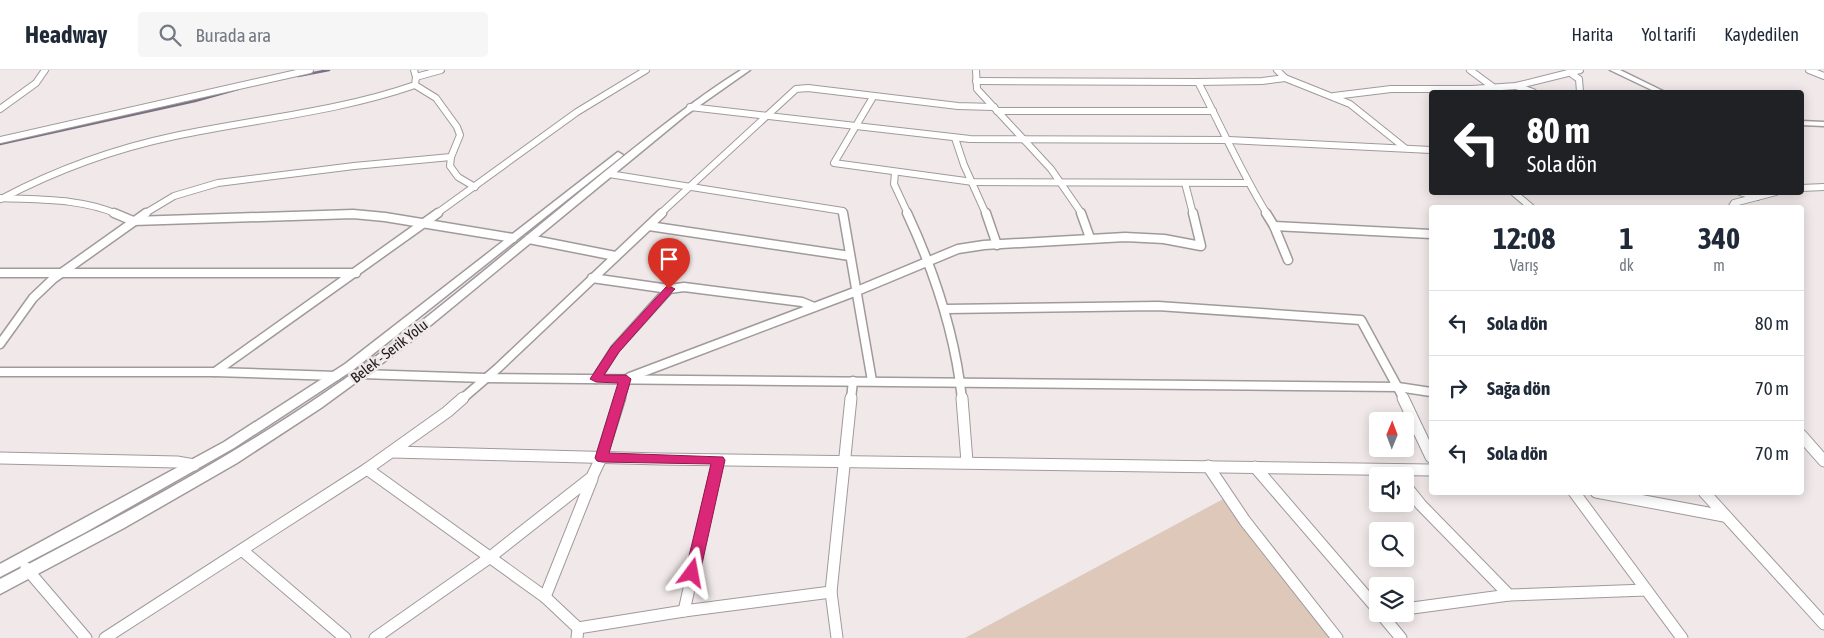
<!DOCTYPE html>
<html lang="tr">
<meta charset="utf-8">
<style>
:root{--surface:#fff;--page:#f6f6f7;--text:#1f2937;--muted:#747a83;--line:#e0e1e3}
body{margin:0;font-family:"Asap Condensed",sans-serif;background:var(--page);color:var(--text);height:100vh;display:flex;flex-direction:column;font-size:19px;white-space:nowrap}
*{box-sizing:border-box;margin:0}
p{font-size:16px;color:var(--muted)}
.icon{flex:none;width:28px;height:28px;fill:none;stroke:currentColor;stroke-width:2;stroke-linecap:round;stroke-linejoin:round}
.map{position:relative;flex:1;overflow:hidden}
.side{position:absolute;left:1429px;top:135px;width:375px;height:290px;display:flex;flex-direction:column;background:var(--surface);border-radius:5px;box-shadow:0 2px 12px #0003}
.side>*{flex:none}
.top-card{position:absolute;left:1429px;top:20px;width:375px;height:105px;border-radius:5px;box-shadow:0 2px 12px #0003;background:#202124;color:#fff;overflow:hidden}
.needle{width:32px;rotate:1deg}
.tools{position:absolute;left:1369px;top:342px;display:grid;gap:10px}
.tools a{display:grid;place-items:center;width:45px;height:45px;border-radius:5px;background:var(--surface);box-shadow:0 2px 12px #0003;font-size:25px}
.pin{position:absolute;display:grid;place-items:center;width:42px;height:42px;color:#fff;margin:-51px -21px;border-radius:50% 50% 50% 0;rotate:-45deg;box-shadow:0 0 5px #0007}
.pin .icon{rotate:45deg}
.me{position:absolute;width:55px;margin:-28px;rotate:13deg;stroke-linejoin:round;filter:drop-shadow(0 0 4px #0008)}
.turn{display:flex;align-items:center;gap:18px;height:105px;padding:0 15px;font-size:22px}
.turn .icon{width:65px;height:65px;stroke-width:2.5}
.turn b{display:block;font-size:35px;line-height:42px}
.eta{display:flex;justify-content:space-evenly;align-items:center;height:85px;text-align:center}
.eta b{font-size:30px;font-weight:700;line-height:35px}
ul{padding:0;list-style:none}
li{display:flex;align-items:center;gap:15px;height:65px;padding:0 15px;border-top:1px solid var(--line)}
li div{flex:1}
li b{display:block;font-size:19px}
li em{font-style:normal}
header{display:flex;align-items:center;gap:30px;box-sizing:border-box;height:70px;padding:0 25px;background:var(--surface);border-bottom:1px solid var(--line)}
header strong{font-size:24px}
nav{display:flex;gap:28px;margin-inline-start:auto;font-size:18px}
.search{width:350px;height:45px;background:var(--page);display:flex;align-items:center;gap:12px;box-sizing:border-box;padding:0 18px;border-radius:5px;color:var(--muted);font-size:19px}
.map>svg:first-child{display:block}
</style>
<header>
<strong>Headway</strong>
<div class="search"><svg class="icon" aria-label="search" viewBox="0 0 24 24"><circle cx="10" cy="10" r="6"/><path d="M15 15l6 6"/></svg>Burada ara</div>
<nav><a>Harita</a><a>Yol tarifi</a><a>Kaydedilen</a></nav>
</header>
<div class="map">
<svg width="1824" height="568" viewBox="0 0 1824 568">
<rect width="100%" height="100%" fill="#f0e8e9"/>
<!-- green -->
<path fill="#ddc8b9" d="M1225,428L1333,568H965Z"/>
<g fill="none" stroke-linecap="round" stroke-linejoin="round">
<!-- stream -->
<g stroke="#7a7083" stroke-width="2.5">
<path d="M298,6L329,0"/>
<path d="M0,74L195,31L238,19"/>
</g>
<!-- minor-far2 casing -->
<g stroke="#a19a9b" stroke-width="8">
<g id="minor-far2">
<path d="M414,0L416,7L415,15L436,28L457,57L460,65L451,87L450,96L458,107L475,117"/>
<path d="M976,0L977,19L1051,99L1082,144"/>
<path d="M1470,0L1493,17"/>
<path d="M1809,0L1824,6"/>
<path d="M1569,2L1579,9L1580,22"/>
<path d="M416,7L441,0"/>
<path d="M1285,8L1350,34L1405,78"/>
<path d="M976,11L1198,12L1262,11L1285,8L1277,0"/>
<path d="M1198,12C1221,56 1241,102 1267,144"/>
<path d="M1516,16L1533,22"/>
<path d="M1334,26L1391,19H1472L1516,16L1580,0"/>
<path d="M873,27L834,93L973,112L1248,113"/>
<path d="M690,37L970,69L1229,70L1431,80"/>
<path d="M0,39L36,13L45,0"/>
<path d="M997,41H1213"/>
<path d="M955,68L964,95L986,144"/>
<path d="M0,70L310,0"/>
<path d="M895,103L894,114L908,144"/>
<path d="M609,104L843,141L844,144"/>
<path d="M1185,113L1193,144"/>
<path d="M1801,118L1824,117"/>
<path d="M1513,122L1532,138"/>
<path d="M1740,122L1757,127"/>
<path d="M0,128C39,130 80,128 117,144"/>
<path d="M1,129C56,100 113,79 175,66C255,49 337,42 415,15"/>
<path d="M1731,138L1734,133L1776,122"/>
<path d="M144,144L174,126L218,113L354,96L451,87"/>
<path d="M436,144L577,42L646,0"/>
<path d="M660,144L796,19L808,18L958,36L994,37"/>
</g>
</g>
<!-- minor-far1 casing -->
<g stroke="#a19a9b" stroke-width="11">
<g id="minor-far1">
<path d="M114,143L133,151L353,144L385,147L513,168"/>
<path d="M843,143L872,311"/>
<path d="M907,143C935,203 955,263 962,329"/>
<path d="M986,143L997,175"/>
<path d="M1081,143L1090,168"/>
<path d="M1266,143L1274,156L1288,190"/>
<path d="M649,156L850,186"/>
<path d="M1274,156L1431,164"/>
<path d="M529,169L615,186"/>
<path d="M0,203H356"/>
<path d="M592,208L669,219L684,217L802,232L814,237"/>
<path d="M946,239L1158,236L1361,250L1404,329"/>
<path d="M0,274L33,228L53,209L146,143"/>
<path d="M0,302H215L336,306"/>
<path d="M215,302L438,143"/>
<path d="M361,304L485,308L1398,317L1431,322"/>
<path d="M630,307L857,221L958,179L984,175L1125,167L1164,169L1201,176L1193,143"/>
<path d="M596,309L615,279L669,219"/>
<path d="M462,329L498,298L662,143"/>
<path d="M620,329L626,309"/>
<path d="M851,329L853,311"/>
</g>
</g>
<!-- minor casing -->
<g stroke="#a19a9b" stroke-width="13">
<g id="minor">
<path d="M962,328L967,392"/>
<path d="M1403,328L1431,387"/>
<path d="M1801,365L1824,391"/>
<path d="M392,382L661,389L1431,400"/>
<path d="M0,388L177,392L194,395"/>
<path d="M1208,396L1245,451L1337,568"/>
<path d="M1255,397L1378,540"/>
<path d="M367,399L545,527L578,558L577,568"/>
<path d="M1405,415L1421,435L1509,525"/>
<path d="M1574,422L1682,568"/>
<path d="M1596,422L1724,446"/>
<path d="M1704,422L1824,554"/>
<path d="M242,480L345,568"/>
<path d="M26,498L86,568"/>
<path d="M545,527L592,409"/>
<path d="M1405,539L1509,525L1646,520"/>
<path d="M684,541L718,390"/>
<path d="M1381,544L1401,568"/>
<path d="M578,558L684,541L831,522"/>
<path d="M105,568L367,399L447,342L463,328"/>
<path d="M375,568L489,488L592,407L601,388L620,328"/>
<path d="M837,568L831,522L851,328"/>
</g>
</g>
<!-- tertiary casing -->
<g stroke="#a19a9b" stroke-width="3">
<g id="tertiary">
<path d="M1610,0H1620L1665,22H1656Z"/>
<path d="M1801,51L1824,52V56L1801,55Z"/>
</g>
</g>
<!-- secondary casing -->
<g stroke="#a19a9b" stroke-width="3">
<g id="secondary">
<path d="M741,0H750L686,45L403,278L321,338L237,393L124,458L0,524V509C136,438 273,366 395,272C466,217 534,159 603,103C648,67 692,31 741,0Z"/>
<path d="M618,82L623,85L621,87L353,300L234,378L86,462L0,507V494L224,372L345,294Z"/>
</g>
</g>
<!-- minor-far2 -->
<use href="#minor-far2" stroke="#fff" stroke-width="6"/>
<!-- minor-far1 -->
<use href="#minor-far1" stroke="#fff" stroke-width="8"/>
<!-- minor -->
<use href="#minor" stroke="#fff" stroke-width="11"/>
<!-- tertiary -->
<use href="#tertiary" fill="#fff" fill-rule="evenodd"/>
<!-- secondary -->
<use href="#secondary" fill="#fff" fill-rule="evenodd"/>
</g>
<!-- route -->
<path fill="#db2777" stroke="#8e194d" d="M669,216L675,219L673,221L619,282L604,305H626L631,309L609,383L723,387L725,390L700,503L698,507L692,509L687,507L685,503L711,394L602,392L597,391L595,388L618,313L596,312L590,309L611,277L666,217Z"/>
<g text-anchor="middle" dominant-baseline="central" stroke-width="5" stroke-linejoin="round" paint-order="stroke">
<!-- street labels -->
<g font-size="15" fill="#1c1919" stroke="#f0e8e9">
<text transform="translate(389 281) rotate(-38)">Belek - Serik Yolu</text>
</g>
</g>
</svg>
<div class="tools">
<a><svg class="needle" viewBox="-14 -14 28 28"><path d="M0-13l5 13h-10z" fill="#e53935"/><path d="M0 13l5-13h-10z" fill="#747a83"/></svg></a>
<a><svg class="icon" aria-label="sound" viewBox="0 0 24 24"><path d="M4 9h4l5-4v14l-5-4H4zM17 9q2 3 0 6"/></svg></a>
<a><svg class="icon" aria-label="search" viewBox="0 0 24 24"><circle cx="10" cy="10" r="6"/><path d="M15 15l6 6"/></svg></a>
<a><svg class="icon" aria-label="layers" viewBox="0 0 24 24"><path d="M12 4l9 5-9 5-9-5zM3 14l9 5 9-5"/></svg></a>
</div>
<div class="pin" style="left:669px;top:219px;background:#d93025"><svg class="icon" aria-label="arrive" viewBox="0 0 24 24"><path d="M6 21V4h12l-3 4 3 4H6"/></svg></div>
<svg class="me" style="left:692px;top:503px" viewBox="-20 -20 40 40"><path d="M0-17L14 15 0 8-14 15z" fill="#db2777" stroke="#fff" stroke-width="4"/></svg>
<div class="top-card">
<div class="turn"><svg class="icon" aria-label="left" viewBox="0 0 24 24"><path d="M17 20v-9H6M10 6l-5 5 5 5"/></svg><div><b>80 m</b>Sola dön</div></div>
</div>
<section class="side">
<div class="eta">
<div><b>12:08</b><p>Varış</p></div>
<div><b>1</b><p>dk</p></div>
<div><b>340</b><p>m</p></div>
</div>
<ul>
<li><svg class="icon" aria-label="left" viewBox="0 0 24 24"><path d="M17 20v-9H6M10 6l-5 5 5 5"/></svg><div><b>Sola dön</b></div><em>80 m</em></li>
<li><svg class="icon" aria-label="right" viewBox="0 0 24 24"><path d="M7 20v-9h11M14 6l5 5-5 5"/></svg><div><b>Sağa dön</b></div><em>70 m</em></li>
<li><svg class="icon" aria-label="left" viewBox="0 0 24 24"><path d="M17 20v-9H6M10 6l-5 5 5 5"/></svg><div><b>Sola dön</b></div><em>70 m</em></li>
</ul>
</section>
</div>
